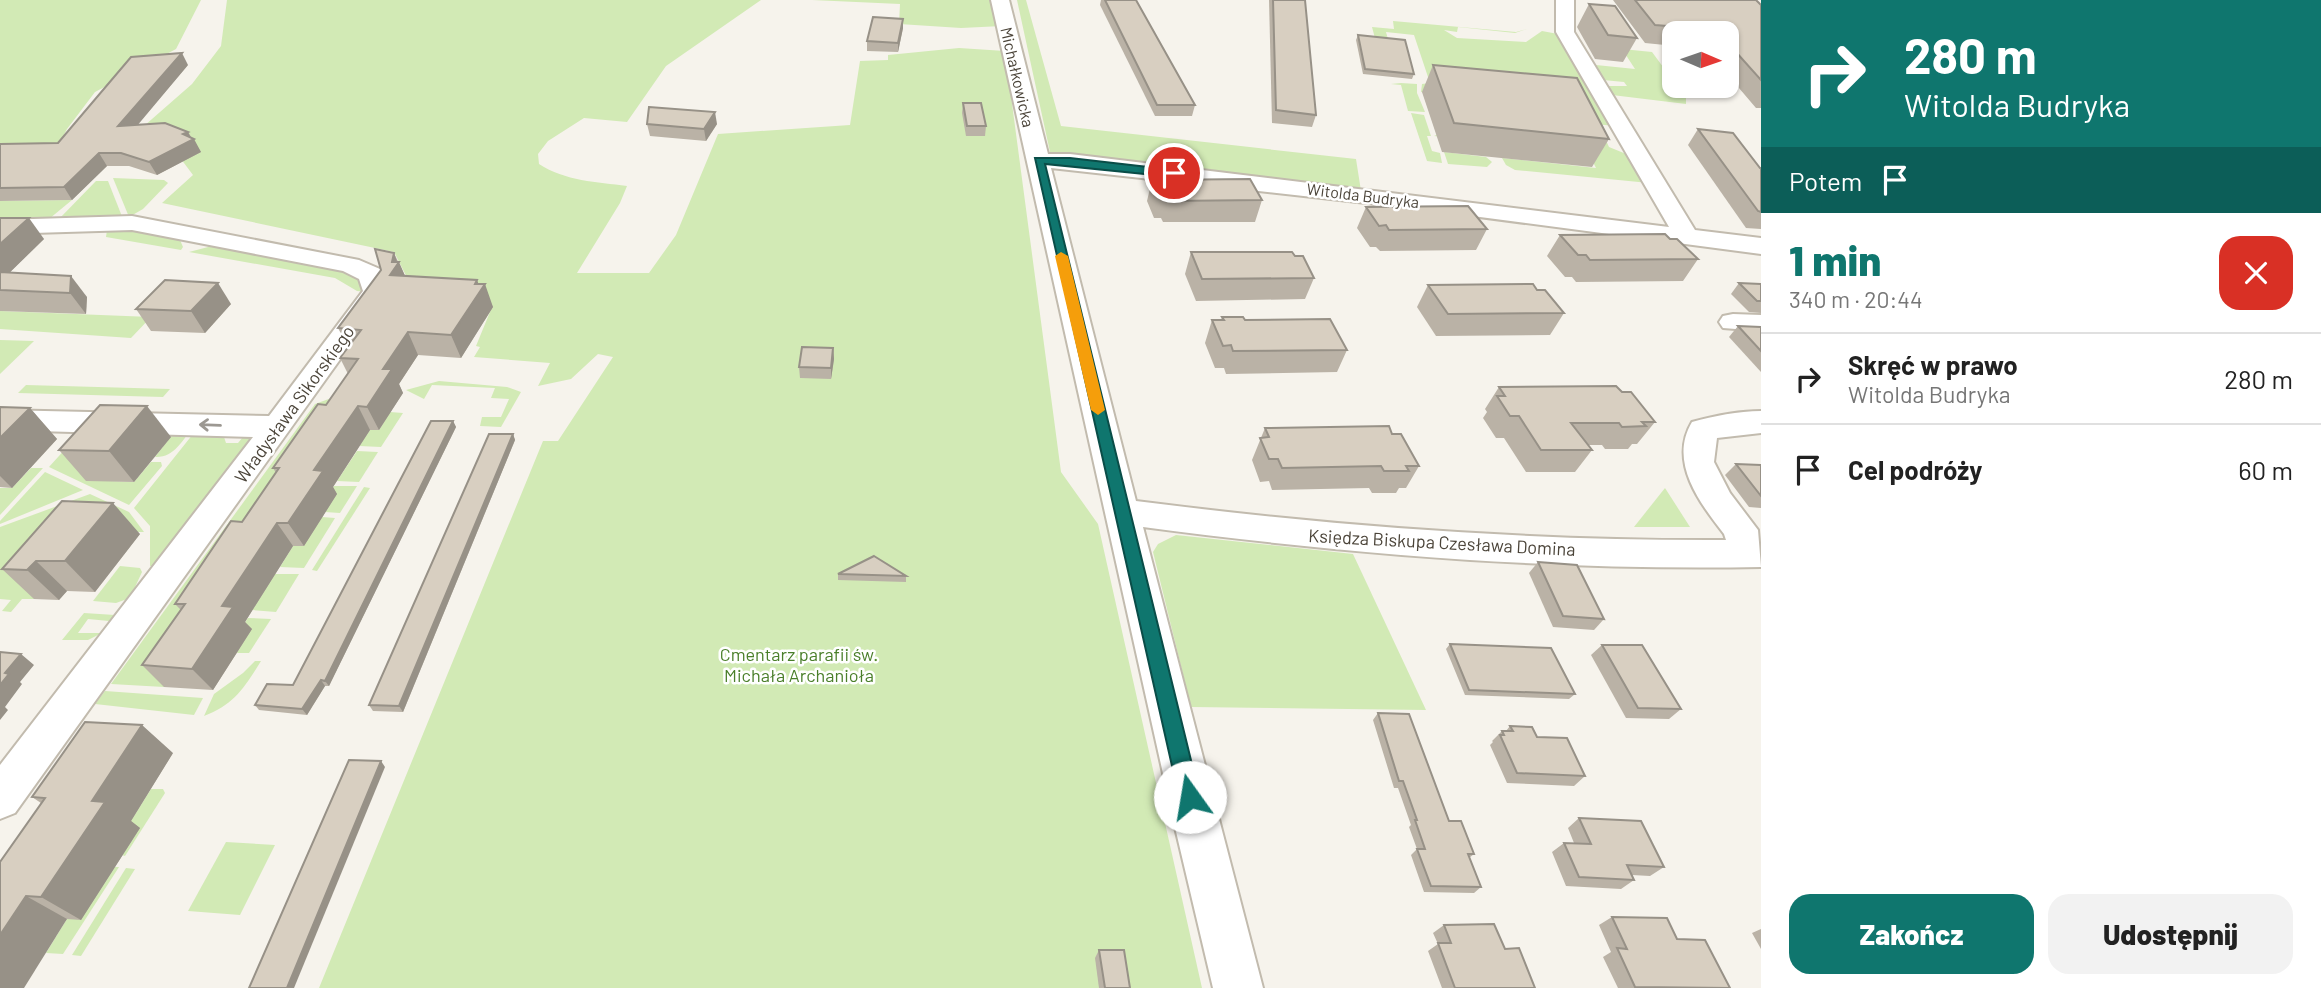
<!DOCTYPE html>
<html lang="pl">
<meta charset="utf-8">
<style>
:root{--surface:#fff;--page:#f2f2f2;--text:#222;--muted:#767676;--line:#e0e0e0;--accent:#0f766e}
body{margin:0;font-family:Barlow,sans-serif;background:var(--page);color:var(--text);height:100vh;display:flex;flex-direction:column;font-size:26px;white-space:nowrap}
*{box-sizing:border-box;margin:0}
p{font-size:23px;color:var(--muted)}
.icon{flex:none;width:38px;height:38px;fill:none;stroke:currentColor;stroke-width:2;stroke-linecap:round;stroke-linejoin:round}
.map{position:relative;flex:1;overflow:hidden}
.drawer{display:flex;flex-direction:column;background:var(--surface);width:560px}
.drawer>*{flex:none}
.guide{background:#0f766e;color:#fff;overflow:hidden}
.needle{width:46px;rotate:92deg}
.tools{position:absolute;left:1662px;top:21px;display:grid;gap:14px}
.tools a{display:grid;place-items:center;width:77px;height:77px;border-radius:14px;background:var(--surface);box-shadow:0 2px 5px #0004;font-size:35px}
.pin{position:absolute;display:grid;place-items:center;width:60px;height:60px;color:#fff;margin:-30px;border:4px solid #fff;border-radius:50%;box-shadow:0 2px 7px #0007}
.me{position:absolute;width:77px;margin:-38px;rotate:347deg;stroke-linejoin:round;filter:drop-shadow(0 0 5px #0008)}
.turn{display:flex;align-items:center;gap:24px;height:147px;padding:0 28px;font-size:32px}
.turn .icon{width:91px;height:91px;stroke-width:2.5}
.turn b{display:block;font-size:49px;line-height:60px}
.then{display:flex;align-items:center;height:66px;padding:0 28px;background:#0003;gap:14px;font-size:26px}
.round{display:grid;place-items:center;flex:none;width:74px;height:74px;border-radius:21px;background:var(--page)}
.summary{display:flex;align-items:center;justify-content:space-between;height:119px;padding:0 28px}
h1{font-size:42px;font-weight:800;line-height:52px;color:var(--accent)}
.button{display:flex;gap:14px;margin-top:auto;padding:14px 28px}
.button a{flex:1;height:80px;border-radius:21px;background:var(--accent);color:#fff;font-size:28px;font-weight:800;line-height:80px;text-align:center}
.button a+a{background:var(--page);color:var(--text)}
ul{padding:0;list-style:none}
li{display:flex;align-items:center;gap:21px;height:91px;padding:0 28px;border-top:2px solid var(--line)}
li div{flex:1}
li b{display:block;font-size:26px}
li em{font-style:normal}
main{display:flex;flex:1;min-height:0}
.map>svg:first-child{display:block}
</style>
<main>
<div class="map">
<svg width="1761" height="988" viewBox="0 0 1761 988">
<rect width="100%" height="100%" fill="#f6f3ec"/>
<!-- green -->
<g fill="#d2eab5">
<path d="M0,0H201L176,49L95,92L67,129L57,148H0Z"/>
<path d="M227,0H761L666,66L627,122L584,118L548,141L538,154L539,164C565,181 597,182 627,186L620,203L577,273H649L676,235L718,134L850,125L860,61L888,60V55L959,48L1005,51L1061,472L1098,524L1202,988H319L543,441H558L613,357L598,354L571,379L538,386L550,363L474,357L480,347L476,346L492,307L418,299L394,252L162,203L193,175L181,159L144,126L192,84L221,46Z"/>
<path d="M812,0H994L1002,26L961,28L899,24L900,4Z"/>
<path d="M1017,0H1026L1061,126L1356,159L1361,191L1050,152Z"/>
<path d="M1393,21L1516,32L1527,29L1515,33L1458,27L1457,32L1444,30L1457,38L1526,42L1542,31L1558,34L1616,126L1583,123L1562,106L1421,92L1422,84L1430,83L1414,35L1386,32L1389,43L1376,42L1372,27L1394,29Z"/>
<path d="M1622,49L1652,52L1686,98V104L1612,95L1607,86H1627L1624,82L1603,80L1596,65L1635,69Z"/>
<path d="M1401,83L1417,84V93L1425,112L1408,111L1401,85L1391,84Z"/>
<path d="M1411,113L1424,115L1431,136H1427L1432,151L1440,153L1442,163L1427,161Z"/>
<path d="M1460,125L1603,134L1609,147L1636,158L1649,183L1515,170L1506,165L1502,158L1596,168L1588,152L1434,136Z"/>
<path d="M1444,152L1486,157L1492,162L1487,167L1448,164Z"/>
<path d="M113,178L164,180L168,183L143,209L129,217Z"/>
<path d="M96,181H108L123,219H59Z"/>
<path d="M72,200L49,219L0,220V201Z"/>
<path d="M118,229L180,240L183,247L181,250L106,237L107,230Z"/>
<path d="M212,246L357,272L367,292L357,291L335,278L189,252Z"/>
<path d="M0,311L151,317L131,338L0,329Z"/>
<path d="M0,340L34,341L0,374Z"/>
<path d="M439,381L507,387L521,392L501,427L480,426L482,417H501L509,399L491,398L495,388L432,385L424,399L406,390Z"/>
<path d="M26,385L170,389L163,397L18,393Z"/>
<path d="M356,389L164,687L111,684L315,404Z"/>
<path d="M390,412L403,413L381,447L359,446L370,430H379Z"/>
<path d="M87,425L193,427C182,441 174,458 155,457L172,435L127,433L87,480L134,482L151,462H161L162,466L129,505L49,467Z"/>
<path d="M197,429L224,437L226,443H238L248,431L253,445L155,567L150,566V526L134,508Z"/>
<path d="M357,451L378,452L359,482L337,481Z"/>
<path d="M31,468H43L0,515V488H12Z"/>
<path d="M45,472L83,490L0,524V521Z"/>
<path d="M334,486H357L340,513L325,512L329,493Z"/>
<path d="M364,487L370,488L317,571L312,570Z"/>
<path d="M1665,488L1690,527H1634Z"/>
<path d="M90,494L129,512L144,532H90L34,599H22L11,612L2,611L11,600L0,599V527Z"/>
<path d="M322,517L335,518L304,568L280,567L293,546Z"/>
<path d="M1176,535L1353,554L1426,710L1191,707L1153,552L1158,544Z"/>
<path d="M120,566L140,568L142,572L130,598L116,603L93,601Z"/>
<path d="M275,574H299L276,612L252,610Z"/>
<path d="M84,613L115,615L109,621L88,619L78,633H102L88,640H62Z"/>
<path d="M248,618L271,619L249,653H237L241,628Z"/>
<path d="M255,661H261C245,687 234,705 204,716L214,694L243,673Z"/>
<path d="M105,691L203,698L194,715L95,704Z"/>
<path d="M151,789H163L165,793L125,856L122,855L127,827Z"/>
<path d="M226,842L275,845L240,915L188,911Z"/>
<path d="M115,867H119L63,954L46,953L67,919Z"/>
<path d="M126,868L135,869L81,956L72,955Z"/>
</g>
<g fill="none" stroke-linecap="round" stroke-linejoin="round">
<!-- minor casing -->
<g stroke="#c2bbae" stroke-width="4">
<g id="minor">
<path d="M991,0H1009L1048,154H1070L1669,227L1556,32V0H1574V32L1695,230L1761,238V254L1411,208L1051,168L1136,501C1331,526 1529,541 1726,540L1724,534C1700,503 1668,462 1692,422C1714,416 1738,411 1761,411V433L1717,438L1714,462L1730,493L1758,530L1761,567C1556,571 1346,554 1143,527L1263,988H1213L1174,823Z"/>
<path d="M132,216L359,260L380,269L389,291L15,813L0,819V765L253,437L0,430V410L269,416L363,291L359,279L343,271L132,230L0,234V220Z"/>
<path d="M1733,314L1761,315V331L1723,328L1719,322L1723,316Z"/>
</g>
</g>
<!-- minor -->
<use href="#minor" fill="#fff" fill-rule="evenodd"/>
</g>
<!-- wall -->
<g fill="#bab2a6">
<path d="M1101,0H1136L1195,105L1192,116H1155L1100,5Z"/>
<path d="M1269,0H1305L1316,115L1312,127L1272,123Z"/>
<path d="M1613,0H1756L1761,5V108H1756L1727,74V33H1675V46L1645,43Z"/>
<path d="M1589,4L1637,38L1623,62L1595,59L1577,27Z"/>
<path d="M903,19V28L898,52L867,51V41Z"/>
<path d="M1358,35L1414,74L1412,79L1363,74L1356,40Z"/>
<path d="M188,65L137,125L188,132L201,152L157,175L129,166H107L72,200L0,201V144L58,143Z"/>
<path d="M1433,65L1609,139L1592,167L1442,152L1422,92Z"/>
<path d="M963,103L986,126L985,136H966L962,113Z"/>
<path d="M647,124H717L706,141L650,136Z"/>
<path d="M1698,129L1761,168V229L1746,228L1688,145Z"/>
<path d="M1152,180L1262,200L1255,222H1163L1161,218H1154L1147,201Z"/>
<path d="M1366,207L1487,229L1476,250L1380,251L1376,247H1370L1357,228Z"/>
<path d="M0,218L44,239L9,273L87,297L86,314L0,311Z"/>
<path d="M1560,235L1670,239L1698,259L1683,281L1576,282L1572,277H1565L1547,256Z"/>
<path d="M1191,252L1295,256L1314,278L1305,299L1196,301L1185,274Z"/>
<path d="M394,253L405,276L479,284L493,307L461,358L418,355L399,384L403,393L379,430H370L333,487L337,494L304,546H293L245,622L252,629L213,690L164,687L142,665L181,610L175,604L242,522L276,473L273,468L326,405L348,374L340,358L348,347L338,328Z"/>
<path d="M1739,283L1761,284V313L1749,312L1731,294Z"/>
<path d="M1428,285L1537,290L1564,313L1550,335L1436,336L1417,307Z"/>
<path d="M231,304L205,333L151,331L136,309Z"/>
<path d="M1222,317L1245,320L1347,350L1337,372L1226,374L1224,368H1215L1205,343L1212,320H1221Z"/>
<path d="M1738,326L1761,327V372L1729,337Z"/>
<path d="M833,348L834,359L831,379L800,378L799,367Z"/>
<path d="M1499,387L1622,392L1655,422L1637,444H1632L1628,449H1605L1602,445H1588L1592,450L1575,472H1526L1504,438H1496L1483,418L1487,412L1485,409Z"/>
<path d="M0,407L30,408L57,439L12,488L0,487Z"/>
<path d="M453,421L456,427L329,686H325L307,715L259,710L255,705L293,685Z"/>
<path d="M1265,428L1392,434L1419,466L1406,488H1399L1396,493H1372L1369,488L1272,490L1269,481L1260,482L1252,460Z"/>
<path d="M513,434L515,440L403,712L373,711L369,705Z"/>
<path d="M171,437L134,482L86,481L59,450Z"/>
<path d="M1736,464L1761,465V508L1749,507L1725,475Z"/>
<path d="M140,534L95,592L67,591L59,600L34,599L2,569Z"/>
<path d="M1538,562L1604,619L1594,630L1553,627L1529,573Z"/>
<path d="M838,574L906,576V582L838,580Z"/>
<path d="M1450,644L1575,694L1569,699L1465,695L1446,649Z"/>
<path d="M1602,645L1681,709L1669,719L1626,718L1591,655Z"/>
<path d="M1378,713L1449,821L1474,854L1469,858L1481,887L1474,893L1424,892L1411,855L1417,849L1409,827L1411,825L1398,788H1394L1373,720Z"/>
<path d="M1510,726L1537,737L1585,776L1574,786L1507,783L1490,745L1493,742L1492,741L1502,731H1506Z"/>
<path d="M173,753L131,821L140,828L81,920L67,919L0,988L41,803L32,797Z"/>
<path d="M1579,818L1664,867L1650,876L1632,875L1634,880L1621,889L1566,886L1552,852L1564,843H1574L1568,828Z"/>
<path d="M1612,917L1677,939L1730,988H1618L1603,957L1611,952L1599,925Z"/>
<path d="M1444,925L1505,949L1535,988H1442L1428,951L1438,944L1433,933Z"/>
<path d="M1761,929V949L1752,933Z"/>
<path d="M1099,950L1130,988H1099L1095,958Z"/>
</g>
<!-- shaded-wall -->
<g fill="#979187">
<path d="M903,19V28L898,52V43Z"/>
<path d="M182,53L188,65L126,139L118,126Z"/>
<path d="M715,112L717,124L706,141L704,129Z"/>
<path d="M188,132L192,140L194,139L201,152L157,175L149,162L183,134Z"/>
<path d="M99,153L107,166L72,200L64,187Z"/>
<path d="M29,218L44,239L0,282V244Z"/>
<path d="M394,253L398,264L399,262L409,285L390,275Z"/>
<path d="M71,276L87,297L86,314L70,293Z"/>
<path d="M477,280L481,290L485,284L493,307L461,358L451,335Z"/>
<path d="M218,283L231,304L205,333L191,311Z"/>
<path d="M408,332L418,355L399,384L403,393L379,430L367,407L383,369Z"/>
<path d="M833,348L834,359L831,379V368Z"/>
<path d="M147,406L171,437L134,482L109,451Z"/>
<path d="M358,406L370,430L333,487L337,494L304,546L288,523L314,470Z"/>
<path d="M30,408L57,439L12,488L0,476V438Z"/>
<path d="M453,421L456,427L329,686L325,681Z"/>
<path d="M513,434L515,440L403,712L399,706Z"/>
<path d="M113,503L140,534L95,592L65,561Z"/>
<path d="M277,523L293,546L245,622L252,629L213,690L192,669L222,606Z"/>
<path d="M36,561L67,591L59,600L27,570Z"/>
<path d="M21,654L34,665L20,682L22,684L5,707L8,710L0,720V685L5,673Z"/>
<path d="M321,680L325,686L307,715L302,709Z"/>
<path d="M142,725L173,753L131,821L140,828L81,920L41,897L92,801Z"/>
<path d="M381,761L385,767L294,988H287Z"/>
<path d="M26,896L67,919L24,988H0V935Z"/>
</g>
<!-- building -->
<g fill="#d8cfc1" stroke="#979187" stroke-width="2">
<path d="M1105,0H1136L1195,105H1157Z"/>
<path d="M1273,0H1305L1316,115L1276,110Z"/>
<path d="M1635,0H1756L1761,5V80L1727,42V33H1719L1717,30L1655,25Z"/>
<path d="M1589,4L1615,6L1637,38L1608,35Z"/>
<path d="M873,17L903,19L898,43L867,41Z"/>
<path d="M1358,35L1405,40L1414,74L1365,69Z"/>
<path d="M182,53L118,126L165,123L188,132L183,134L194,139L149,162L121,153H99L64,187L0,188V144L58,143L131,57Z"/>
<path d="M1433,65L1577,78L1609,139L1454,123Z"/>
<path d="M963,103H981L986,126H967Z"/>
<path d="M649,107L715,112L704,129L647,124Z"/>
<path d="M1698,129L1733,133L1760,168H1761V212L1758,211Z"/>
<path d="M1250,179L1262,200L1168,201L1166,197H1159L1152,180Z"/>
<path d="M1468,206L1487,229L1389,230L1386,225L1379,226L1366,207Z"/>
<path d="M0,218H29L0,244Z"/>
<path d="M1665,234L1670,239H1677L1698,259L1590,260L1586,255H1578L1560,235Z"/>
<path d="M375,249L394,253L392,262H399L390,275L477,280L475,284H485L451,335L408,332L383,369H392L367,407L358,406L314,470L323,471L288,523H277L222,606L233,607L192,669L142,665L185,604H175L231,521L242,522L279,468H273L318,404L326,405L358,359L340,358L361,330L338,328L381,270Z"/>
<path d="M1191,252H1292L1295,256H1303L1314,278L1202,279Z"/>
<path d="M0,272L71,276L70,293L0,290Z"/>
<path d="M165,280L218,283L191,311L136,309Z"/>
<path d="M1739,283L1761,284V301H1757Z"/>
<path d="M1533,284L1537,290H1545L1564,313L1448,314L1428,285Z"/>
<path d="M1222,317H1243L1245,320L1330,319L1347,350L1233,351L1231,345L1223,346L1212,320H1224Z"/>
<path d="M1738,326L1761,327V351Z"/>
<path d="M802,347L833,348L831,368L799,367Z"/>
<path d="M1616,386L1622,392H1631L1655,422H1642L1646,426L1622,427L1619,423H1571L1592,450H1541L1519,416H1510L1497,396H1505L1499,387Z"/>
<path d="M100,405L147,406L109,451L59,450Z"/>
<path d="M0,407L30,408L0,438Z"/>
<path d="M431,421H453L325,681L321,680L302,709L255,705L267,684L293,685Z"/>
<path d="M1389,426L1392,434H1401L1419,466H1406L1409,471H1384L1381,466L1282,468L1278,459H1269L1260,438L1269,437L1265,428Z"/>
<path d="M489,434H513L399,706L369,705Z"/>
<path d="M1736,464L1761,465V496Z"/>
<path d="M62,501L113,503L65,561H36L27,570L2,569Z"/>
<path d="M874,556L906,576L838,574Z"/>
<path d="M1538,562L1577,565L1604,619L1563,616Z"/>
<path d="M1450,644L1551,648L1575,694L1469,690Z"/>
<path d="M1602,645H1642L1681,709L1638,708Z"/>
<path d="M0,652L21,654L5,673L9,674L0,685Z"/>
<path d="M1378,713L1409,714L1449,821H1461L1474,854H1468L1481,887L1431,886L1417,849H1425L1415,820H1417L1403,781H1399Z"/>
<path d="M85,722L142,725L92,801L105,802L41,897L26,896L0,935V862L45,798L32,797Z"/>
<path d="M1510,726L1532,727L1537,737L1567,738L1585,776L1517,773L1500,735H1504L1502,731H1513Z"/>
<path d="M349,760L381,761L287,988H249Z"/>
<path d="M1579,818L1641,821L1664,867L1627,865L1634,880L1579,877L1564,843L1591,844Z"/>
<path d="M1612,917L1667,918L1677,939L1705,940L1730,988L1635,987L1617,948L1627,949Z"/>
<path d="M1494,924L1505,949L1519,948L1535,988H1455L1438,943H1451L1444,925Z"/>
<path d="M1099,950H1124L1130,988H1105Z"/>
</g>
<!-- one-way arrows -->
<defs><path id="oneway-shaft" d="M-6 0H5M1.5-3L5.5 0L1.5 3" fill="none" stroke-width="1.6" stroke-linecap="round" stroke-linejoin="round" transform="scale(1.75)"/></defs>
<use stroke="#9c9892" href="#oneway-shaft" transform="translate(210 425) rotate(-178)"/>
<!-- route -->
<path fill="#0f766e" stroke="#0a4d48" stroke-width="2" d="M1035,158H1070L1174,170L1179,173L1174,177L1045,164L1200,797L1197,804L1190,807L1182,804L1179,797Z"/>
<!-- slow -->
<path fill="#f59e0b" d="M1061,252L1068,256L1105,410L1098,415L1091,410L1055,256Z"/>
<g text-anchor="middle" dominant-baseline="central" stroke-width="5" stroke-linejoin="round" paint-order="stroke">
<!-- far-street labels -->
<g font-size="16" fill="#4b4439" stroke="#fff">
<text transform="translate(1018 77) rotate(77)">Michałkowicka</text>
<text transform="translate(1363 195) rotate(7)">Witolda Budryka</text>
</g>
<!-- street labels -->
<g font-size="18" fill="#4b4439" stroke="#fff">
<text transform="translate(294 404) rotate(-54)">Władysława Sikorskiego</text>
<text transform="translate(1442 542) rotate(3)">Księdza Biskupa Czesława Domina</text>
</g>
<!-- park labels -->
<g font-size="18" fill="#4a7f2a" stroke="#fff">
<text x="799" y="654">Cmentarz parafii św.<tspan x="799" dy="21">Michała Archanioła</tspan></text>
</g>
</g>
</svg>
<div class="tools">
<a><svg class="needle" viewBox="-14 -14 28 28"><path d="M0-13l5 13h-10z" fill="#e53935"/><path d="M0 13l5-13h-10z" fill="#767676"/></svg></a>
</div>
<div class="pin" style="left:1174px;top:173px;background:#d93025"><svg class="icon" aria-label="arrive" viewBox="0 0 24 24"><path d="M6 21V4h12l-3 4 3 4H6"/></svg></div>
<svg class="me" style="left:1190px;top:797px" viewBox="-20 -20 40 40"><circle r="19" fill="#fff"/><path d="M0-13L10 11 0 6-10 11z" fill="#0f766e"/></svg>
</div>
<section class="drawer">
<div class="guide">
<div class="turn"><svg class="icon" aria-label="right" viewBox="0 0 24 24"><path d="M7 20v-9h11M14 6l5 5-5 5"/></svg><div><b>280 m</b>Witolda Budryka</div></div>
<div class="then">Potem<svg class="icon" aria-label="arrive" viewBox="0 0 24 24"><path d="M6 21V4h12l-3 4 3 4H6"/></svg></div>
</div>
<div class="summary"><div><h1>1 min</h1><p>340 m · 20:44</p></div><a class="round" style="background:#d93025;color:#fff"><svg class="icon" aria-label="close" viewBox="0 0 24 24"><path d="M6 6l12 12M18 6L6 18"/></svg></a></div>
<ul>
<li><svg class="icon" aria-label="right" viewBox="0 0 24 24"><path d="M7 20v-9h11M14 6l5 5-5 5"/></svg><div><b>Skręć w prawo</b><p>Witolda Budryka</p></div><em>280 m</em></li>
<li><svg class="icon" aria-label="arrive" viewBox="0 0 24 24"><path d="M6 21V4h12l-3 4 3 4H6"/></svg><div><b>Cel podróży</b></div><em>60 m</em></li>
</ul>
<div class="button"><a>Zakończ</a><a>Udostępnij</a></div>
</section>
</main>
